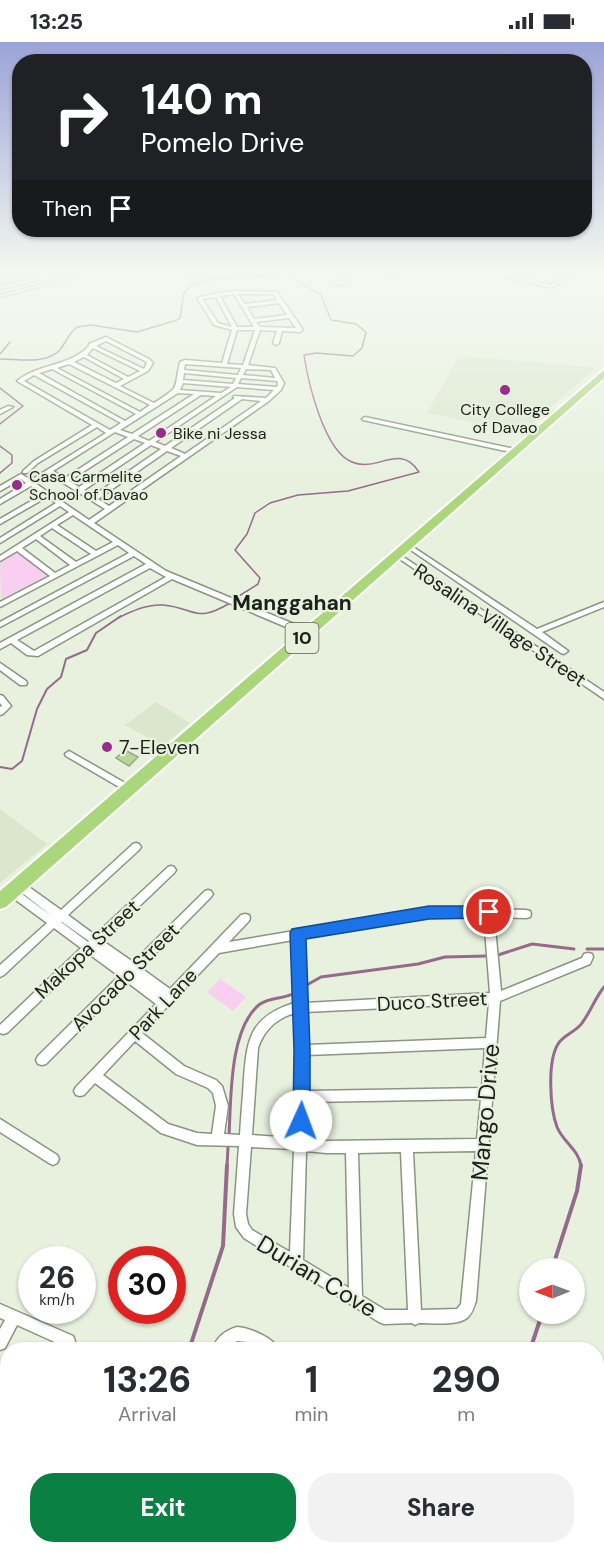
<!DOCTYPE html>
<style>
:root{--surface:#fff;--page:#f2f2f3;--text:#2b2b33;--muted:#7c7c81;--accent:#0b8043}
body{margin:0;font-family:"DM Sans",sans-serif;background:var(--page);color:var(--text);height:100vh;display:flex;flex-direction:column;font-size:22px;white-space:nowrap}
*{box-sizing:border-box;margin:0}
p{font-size:20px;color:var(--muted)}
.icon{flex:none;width:33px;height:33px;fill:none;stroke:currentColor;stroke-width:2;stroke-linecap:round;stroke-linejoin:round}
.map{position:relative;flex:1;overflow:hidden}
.side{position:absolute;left:0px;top:1300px;width:604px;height:212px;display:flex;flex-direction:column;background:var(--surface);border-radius:24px 24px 0 0;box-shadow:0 2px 4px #0004}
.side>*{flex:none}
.hud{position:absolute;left:12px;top:12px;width:580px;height:183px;border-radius:24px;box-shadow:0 2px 4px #0004;background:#202124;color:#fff;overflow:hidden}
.needle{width:39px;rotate:269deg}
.fabs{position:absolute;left:519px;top:1216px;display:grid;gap:12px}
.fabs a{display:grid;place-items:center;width:66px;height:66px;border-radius:50%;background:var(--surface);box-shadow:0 2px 4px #0004;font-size:30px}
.speed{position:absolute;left:18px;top:1204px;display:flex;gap:12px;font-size:30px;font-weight:700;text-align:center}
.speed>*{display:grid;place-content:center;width:78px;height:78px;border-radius:50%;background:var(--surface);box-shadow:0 2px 4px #0004;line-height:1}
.speed small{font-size:15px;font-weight:400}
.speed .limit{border:9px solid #d22;background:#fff;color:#111}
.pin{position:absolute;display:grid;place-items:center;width:51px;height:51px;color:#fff;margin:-26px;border:3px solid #fff;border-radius:50%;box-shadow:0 2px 6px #0007}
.me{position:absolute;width:66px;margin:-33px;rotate:2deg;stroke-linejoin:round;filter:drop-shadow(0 0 4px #0008)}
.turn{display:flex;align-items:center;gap:21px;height:126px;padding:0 30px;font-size:27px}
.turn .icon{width:78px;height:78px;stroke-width:2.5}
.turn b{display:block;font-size:42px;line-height:51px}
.then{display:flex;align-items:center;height:57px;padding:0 30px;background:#0003;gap:12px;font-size:22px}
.eta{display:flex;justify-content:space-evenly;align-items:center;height:102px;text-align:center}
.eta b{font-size:36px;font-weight:800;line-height:42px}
.primary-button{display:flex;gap:12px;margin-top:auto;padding:12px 30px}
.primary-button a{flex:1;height:69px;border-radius:24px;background:var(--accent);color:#fff;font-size:24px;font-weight:800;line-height:69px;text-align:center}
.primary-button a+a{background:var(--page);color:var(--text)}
.status{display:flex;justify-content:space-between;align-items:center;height:42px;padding:0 30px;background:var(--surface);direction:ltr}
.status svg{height:16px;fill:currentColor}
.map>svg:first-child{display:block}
</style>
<div class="status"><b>13:25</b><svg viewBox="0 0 49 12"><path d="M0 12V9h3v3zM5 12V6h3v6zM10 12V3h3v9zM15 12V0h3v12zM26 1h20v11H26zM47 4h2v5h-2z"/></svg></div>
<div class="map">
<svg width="604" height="1511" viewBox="0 0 604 1511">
<rect width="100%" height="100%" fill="#e7f1de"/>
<!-- built -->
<g fill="#dae7cd">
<path d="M459,314L472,315L597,325L522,390L427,371Z"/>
<path d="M156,660L190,681L162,704L125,683Z"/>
<path d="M0,767L47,802L0,841Z"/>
</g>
<!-- green -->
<g fill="#f8cff0">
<path d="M17,509L49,533L1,557L0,521Z"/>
<path d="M220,937L246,955L233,969L207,950Z"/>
</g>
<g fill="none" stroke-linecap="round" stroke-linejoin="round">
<!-- stream-far3 -->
<g stroke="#956a8c" stroke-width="1.5">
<path d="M0,312L10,300"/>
<path d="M0,317C19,317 45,323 60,308C66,300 69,291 77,285L91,283L137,290L177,278L180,276L184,251L189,245L208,238L287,233"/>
<path d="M0,346L23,364L0,382"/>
<path d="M0,404L12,413V421L0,431"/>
<path d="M239,554L258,542L260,536L235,508L247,492L255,471L270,461L298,453L348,449L419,430C400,400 377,431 352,420C324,409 308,340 304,313L316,311L353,314L362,306L366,290L356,282L331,278L321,253L288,233"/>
<path d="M118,576C132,569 147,562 163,563C196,566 195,582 230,561"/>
</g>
<!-- stream-far2 -->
<path stroke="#956a8c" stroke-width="2" d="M0,725L12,727L22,719L37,667L47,647L61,635L66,617L87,608L96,591L121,574"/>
<!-- stream-far1 -->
<g stroke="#956a8c" stroke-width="3">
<path d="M587,907H604"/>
<path d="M498,913L532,902L574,907"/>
<path d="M305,944L321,935L418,922L445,915L487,914"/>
<path d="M229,1094C231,1058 229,986 260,962C270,955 284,957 295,951"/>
<path d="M227,1124L228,1105"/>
<path d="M581,1124C579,1108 563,1100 557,1085C550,1066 547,1020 558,1002C563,993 576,990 582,981C591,969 595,956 604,945"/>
</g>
<!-- stream -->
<g stroke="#956a8c" stroke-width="4">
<path d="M552,1227L577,1149L581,1123"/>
<path d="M189,1308L223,1204L227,1123"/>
<path d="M530,1308L542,1272"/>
<path d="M383,1511L385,1504"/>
</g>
</g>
<!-- building -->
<path fill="#b5d991" stroke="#9ba492" stroke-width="1.5" d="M125,708L138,715L129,724L116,716Z"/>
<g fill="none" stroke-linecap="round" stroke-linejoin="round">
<!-- street casing -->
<g stroke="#8b9482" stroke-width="3">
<g id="street">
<path d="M23,233H30L35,239L0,247V245L30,238L27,235L0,240V238Z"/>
<path d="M76,233H82L0,255V253Z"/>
<path d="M189,233L193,234L247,233L245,234L193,236L184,235Z"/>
<path d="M349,233H354L339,240L349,242V244L331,241Z"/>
<path d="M393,233H398L394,236H390V234Z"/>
<path d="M503,233H509L551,243L561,236L550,233L564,234L566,233H571L552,246L503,234Z"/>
<path d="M235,249L277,250L303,288L300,290L282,289L279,301L276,303L273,301L277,289L260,288L248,323L275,326L284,341L281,348L269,359L94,481L166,529L311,589V593H305L172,537L38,614L27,613L11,601L0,607V601L146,522L134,514L0,585V580L129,511L118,503L0,565V560L50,534L17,509L0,519V514L69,470L60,464L0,501V496L56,461L47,455L0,482V477L43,452L31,444L0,462V457L26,441L21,437L0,449V444L21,432L31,438L106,391L97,385L38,421L27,431H23V429L34,419L92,383L17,339C39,321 69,325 89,304V302L106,295L149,317L153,321L148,329L120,344L154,361C182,343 173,349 180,320L185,318L222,321L232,288L214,283L197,256L217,251ZM234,252L254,285H237L220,254ZM238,252H274L277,258L245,262ZM216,255L232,285L218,281L202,257ZM279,261L287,273L254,277L247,265ZM289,276L296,286L260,285L256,280ZM237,288H255L243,323L227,322ZM106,299L145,319L147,321L144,327L96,304ZM93,306L140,329L128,335L87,313ZM84,315L124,337L116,341L74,320ZM69,322L150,363L140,370L57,326ZM185,322L241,326L238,333L184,328ZM52,327L136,372L125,379L39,331ZM246,327L271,328L275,336L243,333ZM184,331L236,336L233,342L183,338ZM34,333L121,381L110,388L24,339ZM241,336L277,339L278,341L277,345L238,342ZM183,341L231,345L221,351L180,348ZM237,345L274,348L266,356L234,354L233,355L235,356L165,404L155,400ZM178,351L194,352L132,392L120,388ZM201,353L216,354L149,399L138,394ZM242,357L261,359L185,412L171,406ZM115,390L128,395L65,436L53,429ZM134,397L145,401L79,445L69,439ZM151,403L161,407L93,454L84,448ZM167,409L181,414L109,464L98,457ZM49,432L105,467L89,478L35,441ZM73,473L113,500L96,509L57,483ZM52,486L91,512L76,520L40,494ZM36,497L70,523L55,531L22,506ZM150,526L166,535L34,609L17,598Z"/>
<path d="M8,364L13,365L0,372V368Z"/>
<path d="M365,375L515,407L518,409L515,411L363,378L362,377Z"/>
<path d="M407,501L537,587L604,560V565L542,590L568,609L564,612L561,611L405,504V502Z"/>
<path d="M396,510L604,650V657L394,513V511Z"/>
<path d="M0,621L26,639L27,641L26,643H20L0,628Z"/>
<path d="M0,653L3,654L11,664L3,672L0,673V665L2,664L0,661Z"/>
<path d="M69,709L132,745L133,747L132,749H126L66,714L65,712Z"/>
<path d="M136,801L139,802L141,805L139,808L68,873L95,893L168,825L171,824L174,825L176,828L174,831L103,899L133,920L205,849L208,848L211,849L213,852L211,855L141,926L170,947L241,873L245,872L249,873L250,876L249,879L229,900L294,889L298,887L301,888L416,868L448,866L526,868L530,869L531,872L530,875L526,876L494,875L501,949L582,916L584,912L588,911L592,912L593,915L590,922L500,959L476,1259C474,1265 472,1272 467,1276C457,1284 431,1281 419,1281L415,1283L412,1281L384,1282L379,1280L244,1196L236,1185L234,1172L239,1104L197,1103L161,1091L95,1041L84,1053L80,1054L76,1053L74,1049L76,1045L156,962L127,940L46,1022L42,1023L38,1022L36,1018L38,1014L119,934L89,912L7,991L3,992L0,991V983L81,906L54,886L4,933L0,935V923L47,881L9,853L7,850L9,847L12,846L15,847L53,875L16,846L14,843L16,840L19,839L22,840L61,868L133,802ZM448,874L484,875L490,951L305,961L303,896L416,876ZM61,880H62L89,899L88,900ZM293,898L294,961C251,975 247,995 244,1036C243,1055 241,1074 240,1093L224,1092L228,1064L222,1044L216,1038L184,1024L142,991L219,911ZM489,961L486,996L306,1003L305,970ZM295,971L296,1055L295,1096L252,1093L258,1006C264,988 277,976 295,971ZM135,999L176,1032L208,1046L213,1051L216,1064L212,1092L197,1091L168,1082L103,1033ZM485,1006L482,1046L308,1049L307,1013ZM481,1057L477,1097L326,1099L306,1097L308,1060ZM251,1105L294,1107L290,1210L252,1188L248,1182L246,1172ZM306,1109L326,1111H346L349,1246L303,1218ZM476,1109L461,1262L457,1267L421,1268L413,1110ZM401,1110L408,1268H385L362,1254L358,1111Z"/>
<path d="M0,1077L57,1113L59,1117L57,1121L53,1123L49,1121L0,1090Z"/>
<path d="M0,1262L73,1294L75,1299L73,1304L68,1306L17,1283L5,1306L0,1308V1287L5,1278L0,1276Z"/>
<path d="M237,1285C250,1286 273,1295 279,1308H261L248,1300L237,1299L229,1304L227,1308H212C217,1295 224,1289 237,1285Z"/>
<path d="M0,1391L8,1394V1409L0,1406Z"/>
<path d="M180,1504H197L201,1511H183Z"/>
<path d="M304,1504H320L323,1511H307Z"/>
<path d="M333,1504H349L346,1511H330Z"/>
<rect x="420" y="1504" width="16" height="7"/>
</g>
</g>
<!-- highway casing -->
<g stroke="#fff" stroke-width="4">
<path id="highway" d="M604,328V336L6,865L0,867V849Z"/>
</g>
<!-- street -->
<use href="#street" fill="#fff" fill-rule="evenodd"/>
<!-- highway -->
<use href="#highway" fill="#abd77c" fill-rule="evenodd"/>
</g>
<!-- sky -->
<linearGradient id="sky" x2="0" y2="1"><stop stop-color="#9ba3d7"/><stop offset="0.52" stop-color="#f4f9f0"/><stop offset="1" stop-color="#f4f9f0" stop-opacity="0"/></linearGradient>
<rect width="604" height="444" fill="url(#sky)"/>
<!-- route -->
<path fill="#1a73e8" stroke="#114b97" stroke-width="1.5" d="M429,864H489L494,866L496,870L494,874L489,876L429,877L306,897L310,1008V1079L308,1085L301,1088L295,1085L293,1079L294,1008L290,891L292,887Z"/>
<!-- markers -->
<g fill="#992b8b" stroke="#e7f1de" stroke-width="2">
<circle cx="505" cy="348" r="6"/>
<circle cx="161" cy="391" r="6"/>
<circle cx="17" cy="443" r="6"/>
<circle cx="107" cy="705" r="6"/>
</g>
<g text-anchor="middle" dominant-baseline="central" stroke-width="4.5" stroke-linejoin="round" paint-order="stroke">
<!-- far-poi labels -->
<g font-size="16" fill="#1d2019" stroke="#e7f1de" text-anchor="start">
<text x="505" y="367" text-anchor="middle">City College<tspan x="505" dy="18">of Davao</tspan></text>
<text x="173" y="391">Bike ni Jessa</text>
<text x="29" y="434">Casa Carmelite<tspan x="29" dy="18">School of Davao</tspan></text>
</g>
<!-- shield labels -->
<rect fill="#e7f1de" stroke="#5a5f54" stroke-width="1.5" x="285.5" y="581" width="33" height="30" rx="4.5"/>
<g font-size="18" font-weight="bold" fill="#1d2019">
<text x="302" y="596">10</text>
</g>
<!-- street labels -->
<g font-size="20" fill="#1d2019" stroke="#e7f1de">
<text transform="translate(500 583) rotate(34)">Rosalina Village Street</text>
<text transform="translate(87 907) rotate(-43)">Makopa Street</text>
<text transform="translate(125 935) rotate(-45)">Avocado Street</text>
<text transform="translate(432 959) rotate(-3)">Duco Street</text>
<text transform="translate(163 962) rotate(-47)">Park Lane</text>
</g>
<!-- poi labels -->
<g font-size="20" fill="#1d2019" stroke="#e7f1de" text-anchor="start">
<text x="119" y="705">7-Eleven</text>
</g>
<!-- neighbourhood labels -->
<g font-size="21" font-weight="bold" fill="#1d2019" stroke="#e7f1de">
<text x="292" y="561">Manggahan</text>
</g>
<!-- near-street labels -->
<g font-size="24" fill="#1d2019" stroke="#e7f1de">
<text transform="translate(485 1070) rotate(-85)">Mango Drive</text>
<text transform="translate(317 1234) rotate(31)">Durian Cove</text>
</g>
</g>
</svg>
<div class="fabs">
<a><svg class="needle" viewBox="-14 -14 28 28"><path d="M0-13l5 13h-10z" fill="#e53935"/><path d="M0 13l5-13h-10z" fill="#7c7c81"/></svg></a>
</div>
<div class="speed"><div>26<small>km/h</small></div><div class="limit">30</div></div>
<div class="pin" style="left:489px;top:870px;background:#d93025"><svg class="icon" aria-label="arrive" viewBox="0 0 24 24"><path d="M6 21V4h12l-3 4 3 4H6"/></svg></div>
<svg class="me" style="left:301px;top:1079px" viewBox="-20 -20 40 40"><circle r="19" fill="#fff"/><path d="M0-13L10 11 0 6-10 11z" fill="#1a73e8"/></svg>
<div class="hud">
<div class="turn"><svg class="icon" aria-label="right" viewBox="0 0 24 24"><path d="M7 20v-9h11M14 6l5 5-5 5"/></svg><div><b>140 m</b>Pomelo Drive</div></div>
<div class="then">Then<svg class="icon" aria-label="arrive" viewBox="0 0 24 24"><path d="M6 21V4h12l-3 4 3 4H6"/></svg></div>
</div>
<section class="side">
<div class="eta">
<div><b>13:26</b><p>Arrival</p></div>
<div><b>1</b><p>min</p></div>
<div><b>290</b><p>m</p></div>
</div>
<div class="primary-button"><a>Exit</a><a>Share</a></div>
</section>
</div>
